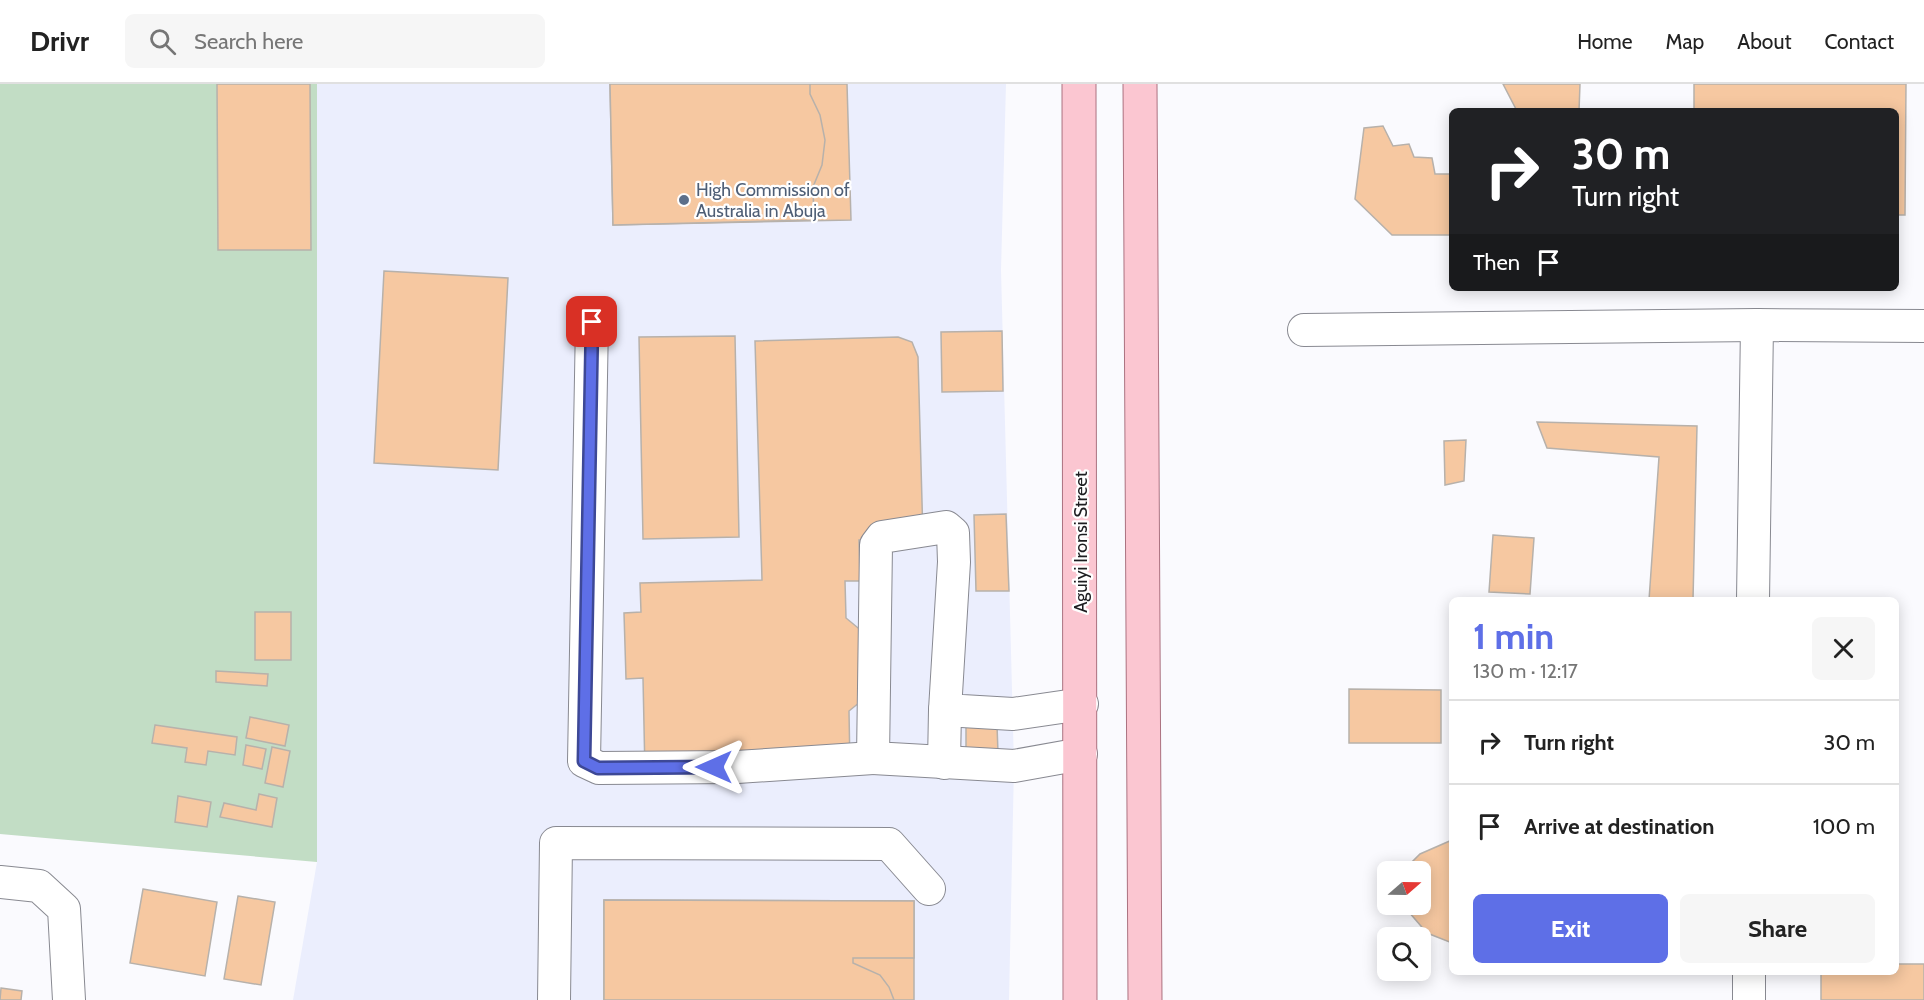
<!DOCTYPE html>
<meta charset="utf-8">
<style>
:root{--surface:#fff;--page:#f6f6f6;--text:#222;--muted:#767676;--line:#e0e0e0;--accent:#5e6fe7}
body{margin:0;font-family:Cabin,sans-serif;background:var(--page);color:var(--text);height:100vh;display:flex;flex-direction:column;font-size:22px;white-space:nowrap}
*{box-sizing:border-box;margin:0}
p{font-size:20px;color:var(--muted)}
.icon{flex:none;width:33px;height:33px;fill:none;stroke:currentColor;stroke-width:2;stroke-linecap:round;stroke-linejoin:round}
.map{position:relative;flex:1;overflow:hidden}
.panel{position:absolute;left:1449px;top:513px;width:450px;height:378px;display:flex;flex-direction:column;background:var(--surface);border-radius:9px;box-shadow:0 3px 15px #0003}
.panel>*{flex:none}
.banner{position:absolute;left:1449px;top:24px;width:450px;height:183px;border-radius:9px;box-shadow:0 3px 15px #0003;background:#202124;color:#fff;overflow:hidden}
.needle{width:39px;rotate:70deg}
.fabs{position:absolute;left:1377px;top:777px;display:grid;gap:12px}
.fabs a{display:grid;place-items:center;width:54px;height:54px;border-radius:9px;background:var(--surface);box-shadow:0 3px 15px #0003;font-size:30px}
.pin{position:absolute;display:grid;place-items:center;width:51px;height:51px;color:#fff;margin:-26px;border-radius:12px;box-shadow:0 3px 9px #0006}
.me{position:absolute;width:66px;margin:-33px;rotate:270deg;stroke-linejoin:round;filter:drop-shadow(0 0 4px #0008)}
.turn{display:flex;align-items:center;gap:21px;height:126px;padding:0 24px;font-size:27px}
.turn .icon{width:78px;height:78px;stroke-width:2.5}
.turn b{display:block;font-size:42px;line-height:51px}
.then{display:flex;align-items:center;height:57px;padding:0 24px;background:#0003;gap:12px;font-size:22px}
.round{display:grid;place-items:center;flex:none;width:63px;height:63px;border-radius:9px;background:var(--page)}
.summary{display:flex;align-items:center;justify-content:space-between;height:102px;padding:0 24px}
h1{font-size:36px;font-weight:700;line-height:45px;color:var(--accent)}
.button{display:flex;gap:12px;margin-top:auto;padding:12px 24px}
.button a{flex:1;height:69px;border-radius:9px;background:var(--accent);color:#fff;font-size:24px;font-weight:700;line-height:69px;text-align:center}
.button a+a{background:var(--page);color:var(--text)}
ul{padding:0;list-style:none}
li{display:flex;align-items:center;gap:18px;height:84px;padding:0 24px;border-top:2px solid var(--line)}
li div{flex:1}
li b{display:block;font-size:22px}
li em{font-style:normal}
header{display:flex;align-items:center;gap:36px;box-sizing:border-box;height:84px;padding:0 30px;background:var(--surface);border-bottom:2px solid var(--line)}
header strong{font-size:28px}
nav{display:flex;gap:33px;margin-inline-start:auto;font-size:21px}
.search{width:420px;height:54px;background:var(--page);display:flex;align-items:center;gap:15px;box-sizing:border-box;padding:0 21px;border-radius:9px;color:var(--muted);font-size:22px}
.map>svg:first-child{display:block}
</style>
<header>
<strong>Drivr</strong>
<div class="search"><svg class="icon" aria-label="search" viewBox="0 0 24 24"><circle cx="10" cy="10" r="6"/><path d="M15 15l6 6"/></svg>Search here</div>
<nav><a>Home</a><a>Map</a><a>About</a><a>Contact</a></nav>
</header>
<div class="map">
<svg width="1924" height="916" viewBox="0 0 1924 916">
<rect width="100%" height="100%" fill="#fafafe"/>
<!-- built -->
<path fill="#ebeefd" d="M317,0H1006L1001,186L1014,682L1009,916H293L317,778Z"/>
<!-- green -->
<path fill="#c2ddc5" d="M0,0H317V778L0,750Z"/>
<!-- building -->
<g fill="#f6c8a1" stroke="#b7b1ab" stroke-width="1.5">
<path d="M217,0H310L311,166H218Z"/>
<path d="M610,0H847L851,136L613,141Z"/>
<path d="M610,0H810V10L820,31L825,56L822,81L813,103L814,136L613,141Z"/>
<path d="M1503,0H1580L1579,27H1517Z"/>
<path d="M1694,0H1906L1905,131H1896V27H1694Z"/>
<path d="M1383,42L1393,62L1409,60L1414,73L1432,74L1435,90H1452V151H1392L1355,115L1364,44Z"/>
<path d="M384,187L508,194L498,386L374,379Z"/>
<path d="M1002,247L1003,307L942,308L941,248Z"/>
<path d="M735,252L739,453L643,455L639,253Z"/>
<path d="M898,253L912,258L918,273L923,454L859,456L860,497H845L846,534L863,548L865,614L849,627L850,684L645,689L643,594L626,595L624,529L641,528L640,499L762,496L755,257Z"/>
<path d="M1537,338L1697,342L1693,516H1649L1659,373L1547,364Z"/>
<path d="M1466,356L1464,397L1445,401L1444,357Z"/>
<path d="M1006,430L1009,507H976L974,431Z"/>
<path d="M1493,451L1534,454L1530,510L1489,508Z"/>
<rect x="255" y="528" width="36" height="48"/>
<path d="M216,587L268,590L267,602L216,598Z"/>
<path d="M1349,605L1441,606V659H1349Z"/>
<path d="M250,633L289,641L285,662L246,654Z"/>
<path d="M155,641L237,653L235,671L208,667L206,681L185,678L187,664L152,659Z"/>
<path d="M966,641H997L998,669L966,670Z"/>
<path d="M246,661L266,665L262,685L243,681Z"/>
<path d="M272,663L290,667L283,703L265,699Z"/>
<path d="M259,710L277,714L272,743L220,733L224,719L256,726Z"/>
<path d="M178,712L211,718L207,743L175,738Z"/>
<path d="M1452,756V859L1427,849L1402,820H1420V788H1402L1420,770Z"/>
<path d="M143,805L217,818L205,892L130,879Z"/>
<path d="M238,812L275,818L261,901L224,895Z"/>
<path d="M604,816L914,817V916H604Z"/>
<path d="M604,816L914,817V874H853V879L880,891L889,903L894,916H604Z"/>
<path d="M1896,880H1924V916H1821V888H1896Z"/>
<path d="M1,904L22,907L21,916H0Z"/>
</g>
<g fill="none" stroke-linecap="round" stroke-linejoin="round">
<!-- minor casing -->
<g stroke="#888991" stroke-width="34">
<g id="minor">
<path d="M592,238L584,677L599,684L737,683L873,674"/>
<path d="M1304,246L1757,241L1924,242"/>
<path d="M1753,516L1757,241"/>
<path d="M1081,670L1014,682L873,674L876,461L882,453L946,443L953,449L954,478L945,626L1013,630L1082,620"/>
<path d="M944,679L945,626"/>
<path d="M0,798L39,802L64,825L69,916"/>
<path d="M554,916L556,759L889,760L929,805"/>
<path d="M1749,916V888"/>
</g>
</g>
<!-- major casing -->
<g stroke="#ab7280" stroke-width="35">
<g id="major">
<path d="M1079,0L1080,916"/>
<path d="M1140,0L1145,916"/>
</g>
</g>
<!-- minor -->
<use href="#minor" stroke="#fff" stroke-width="32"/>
<!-- major -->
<use href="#major" stroke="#fbc6d1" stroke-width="33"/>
</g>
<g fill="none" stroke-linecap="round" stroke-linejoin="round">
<!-- route casing -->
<g stroke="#3d4896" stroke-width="15">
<path id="route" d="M592,238L584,677L598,684L714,683"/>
</g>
<!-- route -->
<use href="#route" stroke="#5e6fe7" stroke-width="10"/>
</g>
<!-- markers -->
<circle fill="#5c6f8a" stroke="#fff" stroke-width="2" cx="684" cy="116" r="6"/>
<g text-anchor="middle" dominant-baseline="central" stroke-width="4.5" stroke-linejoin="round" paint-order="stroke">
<!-- service labels -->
<g font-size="18" fill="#4e5e75" stroke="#fff" text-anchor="start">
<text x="696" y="106">High Commission of<tspan x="696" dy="21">Australia in Abuja</tspan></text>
</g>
<!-- street labels -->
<g font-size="18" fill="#1d1d20" stroke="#fff">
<text transform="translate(1081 458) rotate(-90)">Aguiyi Ironsi Street</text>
</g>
</g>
</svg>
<div class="fabs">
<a><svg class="needle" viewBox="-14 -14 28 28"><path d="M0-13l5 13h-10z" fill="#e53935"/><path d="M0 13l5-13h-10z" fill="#767676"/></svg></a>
<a><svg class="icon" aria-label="search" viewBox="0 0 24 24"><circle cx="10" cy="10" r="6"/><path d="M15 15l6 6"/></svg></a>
</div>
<div class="pin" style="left:592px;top:238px;background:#d93025"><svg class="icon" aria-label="arrive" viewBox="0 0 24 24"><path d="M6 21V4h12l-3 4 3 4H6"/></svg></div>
<svg class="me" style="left:714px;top:683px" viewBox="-20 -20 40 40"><path d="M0-17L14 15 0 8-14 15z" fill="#5e6fe7" stroke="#fff" stroke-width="4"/></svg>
<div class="banner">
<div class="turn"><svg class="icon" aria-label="right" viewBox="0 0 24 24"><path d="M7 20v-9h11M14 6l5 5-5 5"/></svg><div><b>30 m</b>Turn right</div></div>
<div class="then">Then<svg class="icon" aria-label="arrive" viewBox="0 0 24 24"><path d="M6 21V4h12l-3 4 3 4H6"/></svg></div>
</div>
<section class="panel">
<div class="summary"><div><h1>1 min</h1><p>130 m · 12:17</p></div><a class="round"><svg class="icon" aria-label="close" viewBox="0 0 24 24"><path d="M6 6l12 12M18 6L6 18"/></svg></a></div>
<ul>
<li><svg class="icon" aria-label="right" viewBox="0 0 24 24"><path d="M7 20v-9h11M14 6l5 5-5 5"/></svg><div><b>Turn right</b></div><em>30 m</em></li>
<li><svg class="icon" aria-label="arrive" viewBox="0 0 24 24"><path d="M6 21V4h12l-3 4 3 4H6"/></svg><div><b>Arrive at destination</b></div><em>100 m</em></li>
</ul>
<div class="button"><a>Exit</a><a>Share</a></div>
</section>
</div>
